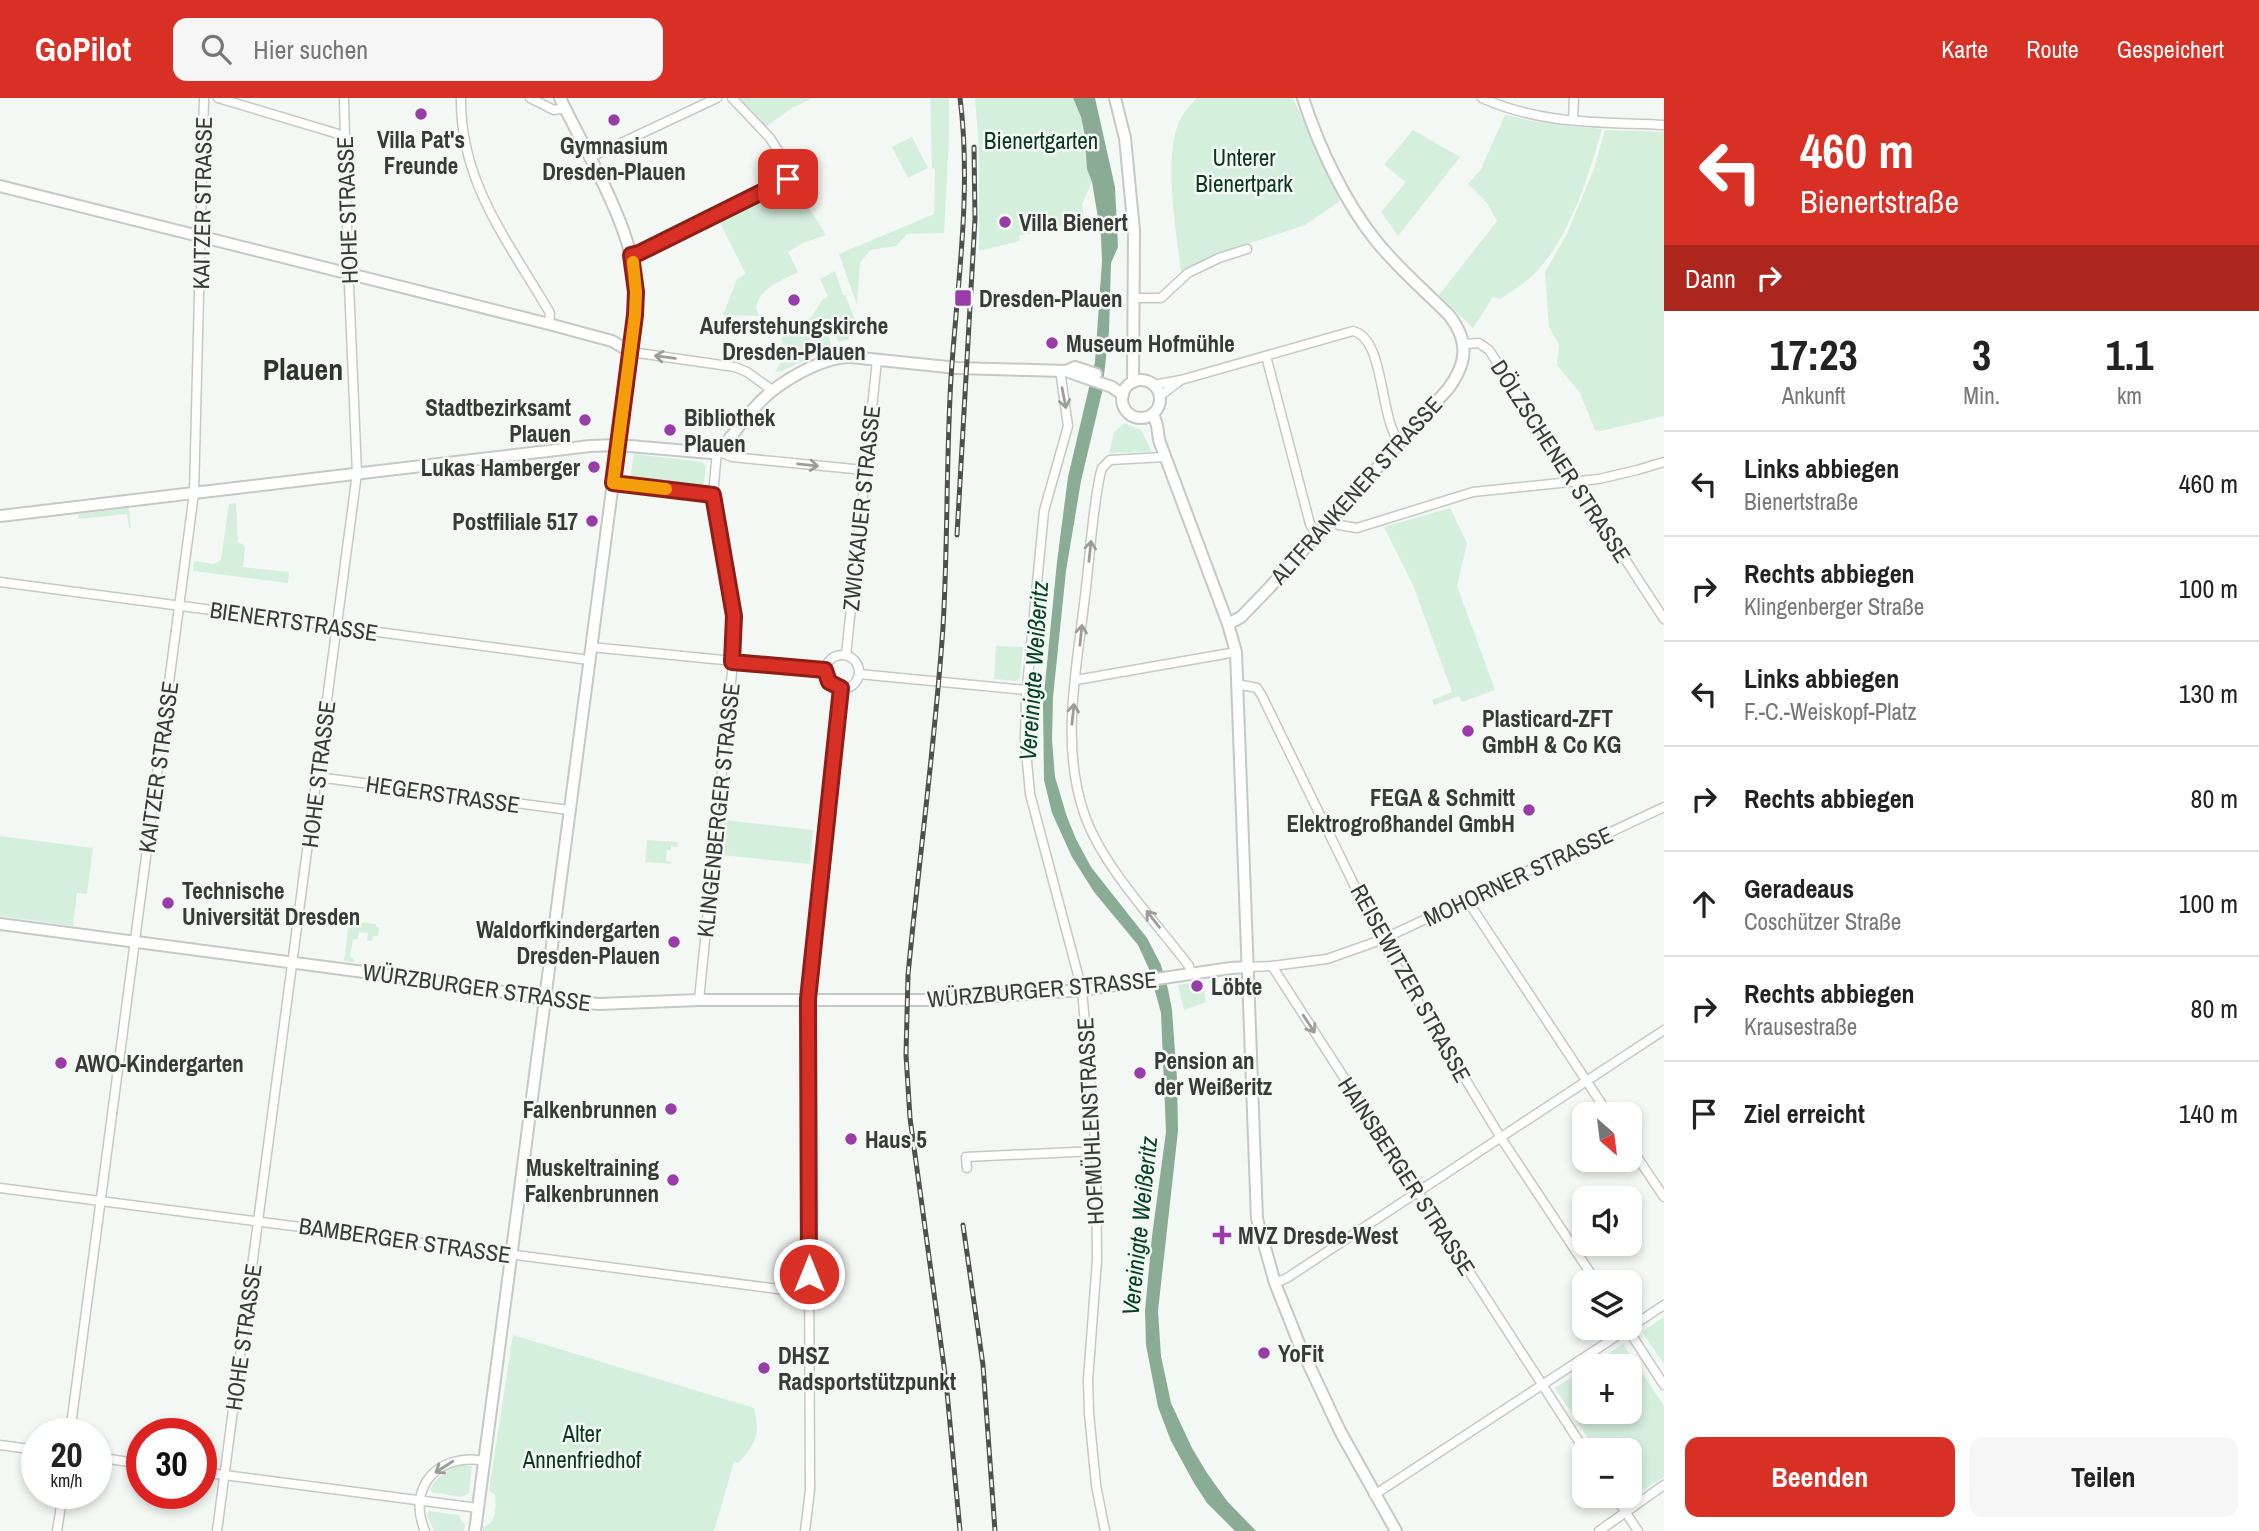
<!DOCTYPE html>
<html lang="de">
<meta charset="utf-8">
<style>
:root{--surface:#fff;--page:#f6f6f6;--text:#222;--muted:#767676;--line:#e0e0e0;--accent:#d93025}
body{margin:0;font-family:"Archivo Narrow",sans-serif;background:var(--page);color:var(--text);height:100vh;display:flex;flex-direction:column;font-size:26px;white-space:nowrap}
*{box-sizing:border-box;margin:0}
p{font-size:23px;color:var(--muted)}
.icon{flex:none;width:38px;height:38px;fill:none;stroke:currentColor;stroke-width:2;stroke-linecap:round;stroke-linejoin:round}
.map{position:relative;flex:1;overflow:hidden}
.side{display:flex;flex-direction:column;background:var(--surface);width:595px}
.side>*{flex:none}
.guide{background:#d93025;color:#fff;overflow:hidden}
.needle{width:46px;rotate:152deg}
.buttons{position:absolute;left:1572px;top:1004px;display:grid;gap:14px}
.buttons a{display:grid;place-items:center;width:70px;height:70px;border-radius:14px;background:var(--surface);box-shadow:0 4px 10px #0003;font-size:35px}
.speed{position:absolute;left:21px;top:1320px;display:flex;gap:14px;font-size:35px;font-weight:700;text-align:center}
.speed>*{display:grid;place-content:center;width:91px;height:91px;border-radius:50%;background:var(--surface);box-shadow:0 4px 10px #0003;line-height:1}
.speed small{font-size:18px;font-weight:400}
.speed .limit{border:10px solid #d22;background:#fff;color:#111}
.pin{position:absolute;display:grid;place-items:center;width:60px;height:60px;color:#fff;margin:-30px;border-radius:14px;box-shadow:0 4px 10px #0006}
.me{position:absolute;width:77px;margin:-38px;rotate:0deg;stroke-linejoin:round;filter:drop-shadow(0 0 5px #0008)}
.turn{display:flex;align-items:center;gap:24px;height:147px;padding:0 21px;font-size:32px}
.turn .icon{width:91px;height:91px;stroke-width:2.5}
.turn b{display:block;font-size:49px;line-height:60px}
.then{display:flex;align-items:center;height:66px;padding:0 21px;background:#0003;gap:14px;font-size:26px}
.eta{display:flex;justify-content:space-evenly;align-items:center;height:119px;text-align:center}
.eta b{font-size:42px;font-weight:800;line-height:49px}
.cta{display:flex;gap:14px;margin-top:auto;padding:14px 21px}
.cta a{flex:1;height:80px;border-radius:14px;background:var(--accent);color:#fff;font-size:28px;font-weight:800;line-height:80px;text-align:center}
.cta a+a{background:var(--page);color:var(--text)}
ul{padding:0;list-style:none}
li{display:flex;align-items:center;gap:21px;height:105px;padding:0 21px;border-top:2px solid var(--line)}
li div{flex:1}
li b{display:block;font-size:26px}
li em{font-style:normal}
header{display:flex;align-items:center;gap:42px;box-sizing:border-box;height:98px;padding:0 35px;background:var(--accent);color:#fff}
header strong{font-size:33px}
nav{display:flex;gap:38px;margin-inline-start:auto;font-size:24px}
.search{width:490px;height:63px;background:var(--page);display:flex;align-items:center;gap:18px;box-sizing:border-box;padding:0 24px;border-radius:14px;color:var(--muted);font-size:26px}
main{display:flex;flex:1;min-height:0}
.map>svg:first-child{display:block}
</style>
<header>
<strong>GoPilot</strong>
<div class="search"><svg class="icon" aria-label="search" viewBox="0 0 24 24"><circle cx="10" cy="10" r="6"/><path d="M15 15l6 6"/></svg>Hier suchen</div>
<nav><a>Karte</a><a>Route</a><a>Gespeichert</a></nav>
</header>
<main>
<div class="map">
<svg width="1664" height="1433" viewBox="0 0 1664 1433">
<rect width="100%" height="100%" fill="#f3f8f4"/>
<!-- green -->
<g fill="#d5efdd">
<path d="M739,0H813L792,10L764,30L753,13L751,14Z"/>
<path d="M930,0H949V41L944,135L907,136L896,148L870,152L860,165L857,207L839,156L934,116L935,71L932,70Z"/>
<path d="M975,0H1073L1081,19L1087,71L1092,84L1082,106L1085,129L1071,131L1070,126L1019,138L1020,143L979,153V51Z"/>
<path d="M1196,0H1293L1340,103L1305,127L1239,149L1181,176C1177,135 1162,58 1180,22C1184,14 1191,7 1196,0Z"/>
<path d="M1505,17L1537,24L1602,31C1588,80 1569,143 1531,179C1522,187 1510,194 1500,201L1493,199L1473,230L1439,197L1497,123L1487,105L1468,86L1481,71Z"/>
<path d="M1413,32L1460,59L1398,138L1381,114L1406,84L1384,67Z"/>
<path d="M1605,32L1664,34V318L1601,333L1595,332L1580,295L1557,267L1559,246L1549,229L1545,174L1566,138L1594,71Z"/>
<path d="M912,39L928,70L908,80L892,49Z"/>
<path d="M793,85L826,137L803,145L788,154L798,174C782,182 759,190 756,210L759,218L723,217L737,181L746,176L719,123Z"/>
<path d="M835,173L843,197H845L859,231L852,232L849,236V241L839,244L833,235L828,237L832,249L782,273L775,274L781,263L782,240L785,235L810,221L822,202L828,198L820,181Z"/>
<path d="M1125,325L1141,332L1152,354L1109,355L1114,334Z"/>
<path d="M634,356L702,364L706,368L704,385L700,388L630,379Z"/>
<path d="M236,405L238,445L243,446L245,450L243,469L289,474L288,485L193,473L194,463L214,466L221,462L229,406Z"/>
<path d="M129,410L131,430H129L127,416L79,421L78,416Z"/>
<path d="M1450,410L1467,445L1457,488L1495,592L1462,604L1459,598L1434,607L1432,602L1452,594L1413,487L1384,429Z"/>
<path d="M996,548L1023,549L1020,580L1016,583L994,581Z"/>
<path d="M724,722L813,732L810,766L721,757Z"/>
<path d="M0,738L93,750L87,796L77,795L73,828L0,818Z"/>
<path d="M647,742L678,744L677,749L671,748V752H667L666,763L672,764L671,766L645,764Z"/>
<path d="M349,823L376,826V829H379L378,838H373L372,843H367L368,835L359,834L358,841H353L350,859L354,860V864L344,863Z"/>
<path d="M1203,883L1206,904L1184,912L1178,887Z"/>
<path d="M1664,1219V1266L1642,1234Z"/>
<path d="M513,1237L754,1310C760,1336 757,1345 738,1365L734,1364L714,1433H483V1429C497,1425 496,1409 495,1397L489,1392Z"/>
<path d="M1623,1246L1664,1308V1379L1627,1402L1625,1398H1629V1353H1596L1555,1290L1584,1271V1314H1629V1269H1588Z"/>
<path d="M460,1367L472,1368L469,1395L461,1399L431,1394L430,1391C438,1378 446,1373 460,1367Z"/>
<path d="M429,1413L459,1417L461,1423L465,1426L464,1433H434L427,1417Z"/>
</g>
<!-- water -->
<path fill="#8aac95" d="M1073,0H1095L1115,89L1118,149L1111,165L1109,234L1102,294L1081,383L1066,473L1053,599L1052,642L1055,679L1067,719L1076,741L1091,769L1147,840L1161,867L1168,891L1172,912L1177,981L1178,1033L1158,1213L1161,1258L1171,1305L1192,1350L1207,1375L1227,1403L1256,1433H1235L1207,1405L1194,1385L1171,1343L1158,1309L1146,1247L1145,1213L1152,1138L1166,1034L1161,915L1149,871L1138,847L1094,794L1072,759L1052,715L1044,682L1043,606L1057,464L1068,379L1095,264L1102,163L1101,138L1092,84L1087,71L1084,34L1081,19Z"/>
<g fill="none" stroke-linecap="round" stroke-linejoin="round">
<!-- street casing -->
<g stroke="#c5c9c6" stroke-width="11">
<g id="street">
<path d="M218,0L345,38"/>
<path d="M461,0C460,83 507,142 547,210L550,215L549,226"/>
<path d="M530,0L554,12L565,10"/>
<path d="M1482,0C1542,27 1600,24 1664,27"/>
<path d="M1573,22L1574,0"/>
<path d="M589,60L717,0"/>
<path d="M631,157L639,155L793,77L770,40L732,0"/>
<path d="M1133,200H1161L1188,175L1219,160L1247,151"/>
<path d="M1465,246L1479,245L1489,252L1664,521"/>
<path d="M631,254L735,269L747,274L772,292"/>
<path d="M1266,258L1310,426L1317,437"/>
<path d="M1060,272L1068,328L1044,413L1026,599L1025,641L1030,696L1082,892L1096,1053L1097,1162L1088,1282L1089,1315L1096,1387L1105,1433"/>
<path d="M1153,287L1181,282L1353,233C1386,241 1379,324 1400,344"/>
<path d="M1160,298L1181,282"/>
<path d="M1165,359L1110,362L1102,370L1100,377C1092,416 1090,458 1085,498C1077,569 1060,645 1084,715C1101,767 1156,824 1189,868L1191,876"/>
<path d="M613,385L713,397"/>
<path d="M1331,421L1339,427L1357,430L1473,394L1599,381L1637,372L1664,364"/>
<path d="M0,484L589,562"/>
<path d="M591,549L825,572"/>
<path d="M846,557L877,262"/>
<circle cx="842" cy="574" r="17"/>
<path d="M859,576L1026,592"/>
<path d="M1076,582L1236,554"/>
<path d="M1237,586L1257,590L1262,598L1381,842L1501,1040L1597,1185"/>
<path d="M317,679L569,712"/>
<path d="M1467,802L1609,1017"/>
<path d="M1272,868L1585,1353"/>
<path d="M1249,869L1272,868L1327,861L1381,842L1664,709"/>
<path d="M699,902L732,574L734,518L713,397L717,353L732,359L864,372"/>
<path d="M1629,1047L1664,1099"/>
<path d="M967,1070L966,1059L1096,1053"/>
<path d="M0,1090L809,1195"/>
<path d="M1275,1185L1287,1180L1664,932"/>
<path d="M1627,1230L1664,1287"/>
<path d="M1629,1230L1664,1207"/>
<path d="M70,1335L194,395L204,0"/>
<path d="M0,1347L37,1352"/>
<path d="M96,1359L142,1366"/>
<path d="M201,1374L478,1410"/>
<path d="M1374,1397L1629,1230"/>
<path d="M1615,1398L1638,1433"/>
<path d="M57,1433L63,1395"/>
<path d="M217,1433L357,375L348,163L344,0"/>
<path d="M425,1433C406,1389 439,1354 484,1363"/>
<path d="M805,1433L810,1392L808,901L841,590"/>
<path d="M1599,1433L1664,1387"/>
</g>
</g>
<!-- secondary casing -->
<g stroke="#c5c9c6" stroke-width="14">
<g id="secondary">
<path d="M1115,0L1125,40L1134,133L1133,284"/>
<path d="M0,88L549,226L612,243L631,254"/>
<path d="M1066,273L1075,269L1096,276"/>
<circle cx="1141" cy="301" r="19"/>
<path d="M1153,316L1157,327L1159,342L1228,526L1236,554L1257,1121L1275,1185L1300,1248L1340,1333L1396,1433"/>
<path d="M0,418L590,348L618,347L711,355L717,353L725,346C740,328 754,307 772,293C791,278 827,258 851,259L957,270L1066,273L1112,289L1123,297"/>
<path d="M1228,526L1241,519L1270,489L1448,291C1468,264 1469,243 1449,217C1425,193 1398,170 1377,144C1345,105 1318,47 1303,0"/>
<path d="M0,826L455,886L545,901L599,906L699,902H943L1082,892L1231,870L1249,869"/>
<path d="M475,1433L635,217C636,197 636,178 631,158C619,108 583,48 560,0"/>
</g>
</g>
<!-- street -->
<use href="#street" stroke="#fff" stroke-width="8"/>
<!-- secondary -->
<use href="#secondary" stroke="#fff" stroke-width="10"/>
<!-- rail casing -->
<g stroke="#4d504e" stroke-width="5">
<g id="rail">
<path d="M957,437L975,121L974,49"/>
<path d="M963,1127L983,1267L995,1433"/>
<path d="M960,1433L946,1283L910,1020L906,957L908,877C919,761 935,646 943,529C948,446 946,363 951,280C957,188 972,93 960,0"/>
</g>
</g>
<!-- rail -->
<use href="#rail" stroke="#f3f8f4" stroke-width="2.5" stroke-dasharray="8" stroke-linecap="butt"/>
</g>
<!-- one-way arrows -->
<defs><path id="oneway-shaft" d="M-6 0H5M1.5-3L5.5 0L1.5 3" fill="none" stroke-width="1.6" stroke-linecap="round" stroke-linejoin="round" transform="scale(1.75)"/></defs>
<g stroke="#9c9c9c">
<use href="#oneway-shaft" transform="translate(665 259) rotate(-173)"/>
<use href="#oneway-shaft" transform="translate(1064 300) rotate(79)"/>
<use href="#oneway-shaft" transform="translate(808 367) rotate(6)"/>
<use href="#oneway-shaft" transform="translate(1090 453) rotate(-84)"/>
<use href="#oneway-shaft" transform="translate(1081 537) rotate(-84)"/>
<use href="#oneway-shaft" transform="translate(1073 616) rotate(-84)"/>
<use href="#oneway-shaft" transform="translate(1153 821) rotate(-128)"/>
<use href="#oneway-shaft" transform="translate(1309 926) rotate(57)"/>
<use href="#oneway-shaft" transform="translate(444 1369) rotate(147)"/>
</g>
<g fill="none" stroke-linecap="round" stroke-linejoin="round">
<!-- route casing -->
<g stroke="#8d1f18" stroke-width="18">
<path id="route" d="M788,81L639,155L631,157L636,194L635,217L613,385L713,397L734,518L732,564L825,572L829,584L841,590L808,901L809,1176"/>
</g>
<!-- route -->
<use href="#route" stroke="#d93025" stroke-width="12"/>
<!-- slow -->
<path stroke="#f59e0b" stroke-width="12" d="M633,164L636,194L635,217L613,385L666,391"/>
</g>
<!-- markers -->
<g fill="#983da7" stroke="#f3f8f4" stroke-width="2.5">
<circle cx="421" cy="16" r="7"/>
<circle cx="614" cy="22" r="7"/>
<circle cx="1005" cy="124" r="7"/>
<rect x="954" y="191" width="18" height="18" rx="3.5"/>
<circle cx="794" cy="202" r="7"/>
<circle cx="1052" cy="245" r="7"/>
<circle cx="585" cy="322" r="7"/>
<circle cx="670" cy="332" r="7"/>
<circle cx="594" cy="369" r="7"/>
<circle cx="592" cy="423" r="7"/>
<circle cx="1468" cy="633" r="7"/>
<circle cx="1529" cy="712" r="7"/>
<circle cx="168" cy="805" r="7"/>
<circle cx="674" cy="844" r="7"/>
<circle cx="1197" cy="888" r="7"/>
<circle cx="61" cy="965" r="7"/>
<circle cx="1140" cy="975" r="7"/>
<circle cx="671" cy="1011" r="7"/>
<circle cx="851" cy="1041" r="7"/>
<circle cx="673" cy="1082" r="7"/>
<path d="M1218.5 1126.5h7v7h7v7h-7v7h-7v-7h-7v-7h7z"/>
<circle cx="1264" cy="1255" r="7"/>
<circle cx="764" cy="1270" r="7"/>
</g>
<g text-anchor="middle" dominant-baseline="central" stroke-width="5" stroke-linejoin="round" paint-order="stroke">
<!-- poi labels -->
<g font-size="23" font-weight="bold" fill="#383a39" stroke="#f3f8f4" text-anchor="start">
<text x="421" y="41" text-anchor="middle">Villa Pat's<tspan x="421" dy="26">Freunde</tspan></text>
<text x="614" y="47" text-anchor="middle">Gymnasium<tspan x="614" dy="26">Dresden-Plauen</tspan></text>
<text x="1019" y="124">Villa Bienert</text>
<text x="979" y="200">Dresden-Plauen</text>
<text x="794" y="227" text-anchor="middle">Auferstehungskirche<tspan x="794" dy="26">Dresden-Plauen</tspan></text>
<text x="1066" y="245">Museum Hofmühle</text>
<text x="571" y="309" text-anchor="end">Stadtbezirksamt<tspan x="571" dy="26">Plauen</tspan></text>
<text x="684" y="319">Bibliothek<tspan x="684" dy="26">Plauen</tspan></text>
<text x="580" y="369" text-anchor="end">Lukas Hamberger</text>
<text x="578" y="423" text-anchor="end">Postfiliale 517</text>
<text x="1482" y="620">Plasticard-ZFT<tspan x="1482" dy="26">GmbH &amp; Co KG</tspan></text>
<text x="1515" y="699" text-anchor="end">FEGA &amp; Schmitt<tspan x="1515" dy="26">Elektrogroßhandel GmbH</tspan></text>
<text x="182" y="792">Technische<tspan x="182" dy="26">Universität Dresden</tspan></text>
<text x="660" y="831" text-anchor="end">Waldorfkindergarten<tspan x="660" dy="26">Dresden-Plauen</tspan></text>
<text x="1211" y="888">Löbte</text>
<text x="1154" y="962">Pension an<tspan x="1154" dy="26">der Weißeritz</tspan></text>
<text x="75" y="965">AWO-Kindergarten</text>
<text x="657" y="1011" text-anchor="end">Falkenbrunnen</text>
<text x="865" y="1041">Haus 5</text>
<text x="659" y="1069" text-anchor="end">Muskeltraining<tspan x="659" dy="26">Falkenbrunnen</tspan></text>
<text x="1238" y="1137">MVZ Dresde-West</text>
<text x="1278" y="1255">YoFit</text>
<text x="778" y="1257">DHSZ<tspan x="778" dy="26">Radsportstützpunkt</tspan></text>
</g>
<!-- park labels -->
<g font-size="23" fill="#0a361e" stroke="#f3f8f4">
<text x="1041" y="42">Bienertgarten</text>
<text x="1244" y="59">Unterer<tspan x="1244" dy="26">Bienertpark</tspan></text>
<text x="582" y="1335">Alter<tspan x="582" dy="26">Annenfriedhof</tspan></text>
</g>
<!-- street labels -->
<g font-size="23" fill="#383a39" stroke="#f3f8f4">
<text transform="translate(202 105) rotate(-89)">KAITZER STRASSE</text>
<text transform="translate(347 112) rotate(-92)">HOHE STRASSE</text>
<text transform="translate(1561 363) rotate(57)">DÖLZSCHENER STRASSE</text>
<text transform="translate(1356 392) rotate(-48)">ALTFRANKENER STRASSE</text>
<text transform="translate(861 410) rotate(-84)">ZWICKAUER STRASSE</text>
<text transform="translate(294 523) rotate(8)">BIENERTSTRASSE</text>
<text transform="translate(158 669) rotate(-82)">KAITZER STRASSE</text>
<text transform="translate(318 676) rotate(-83)">HOHE STRASSE</text>
<text transform="translate(443 696) rotate(8)">HEGERSTRASSE</text>
<text transform="translate(718 712) rotate(-84)">KLINGENBERGER STRASSE</text>
<text transform="translate(1518 778) rotate(-25)">MOHORNER STRASSE</text>
<text transform="translate(1411 885) rotate(61)">REISEWITZER STRASSE</text>
<text transform="translate(477 889) rotate(8)">WÜRZBURGER STRASSE</text>
<text transform="translate(1042 891) rotate(-5)">WÜRZBURGER STRASSE</text>
<text transform="translate(1090 1023) rotate(-93)">HOFMÜHLENSTRASSE</text>
<text transform="translate(1407 1078) rotate(57)">HAINSBERGER STRASSE</text>
<text transform="translate(405 1142) rotate(8)">BAMBERGER STRASSE</text>
<text transform="translate(243 1239) rotate(-82)">HOHE STRASSE</text>
</g>
<!-- water labels -->
<g font-size="24" font-style="italic" fill="#034223" stroke="#f3f8f4">
<text transform="translate(1033 573) rotate(-86)">Vereinigte Weißeritz</text>
<text transform="translate(1139 1128) rotate(-84)">Vereinigte Weißeritz</text>
</g>
<!-- district labels -->
<g font-size="30" font-weight="bold" fill="#2f3330" stroke="#f3f8f4">
<text x="303" y="271">Plauen</text>
</g>
</g>
</svg>
<div class="buttons">
<a><svg class="needle" viewBox="-14 -14 28 28"><path d="M0-13l5 13h-10z" fill="#e53935"/><path d="M0 13l5-13h-10z" fill="#767676"/></svg></a>
<a><svg class="icon" aria-label="sound" viewBox="0 0 24 24"><path d="M4 9h4l5-4v14l-5-4H4zM17 9q2 3 0 6"/></svg></a>
<a><svg class="icon" aria-label="layers" viewBox="0 0 24 24"><path d="M12 4l9 5-9 5-9-5zM3 14l9 5 9-5"/></svg></a>
<a>+</a>
<a>−</a>
</div>
<div class="speed"><div>20<small>km/h</small></div><div class="limit">30</div></div>
<div class="pin" style="left:788px;top:81px;background:#d93025"><svg class="icon" aria-label="arrive" viewBox="0 0 24 24"><path d="M6 21V4h12l-3 4 3 4H6"/></svg></div>
<svg class="me" style="left:809px;top:1176px" viewBox="-20 -20 40 40"><circle r="17" fill="#d93025" stroke="#fff" stroke-width="3"/><path d="M0-11L8 9 0 5-8 9z" fill="#fff"/></svg>
</div>
<section class="side">
<div class="guide">
<div class="turn"><svg class="icon" aria-label="left" viewBox="0 0 24 24"><path d="M17 20v-9H6M10 6l-5 5 5 5"/></svg><div><b>460 m</b>Bienertstraße</div></div>
<div class="then">Dann<svg class="icon" aria-label="right" viewBox="0 0 24 24"><path d="M7 20v-9h11M14 6l5 5-5 5"/></svg></div>
</div>
<div class="eta">
<div><b>17:23</b><p>Ankunft</p></div>
<div><b>3</b><p>Min.</p></div>
<div><b>1.1</b><p>km</p></div>
</div>
<ul>
<li><svg class="icon" aria-label="left" viewBox="0 0 24 24"><path d="M17 20v-9H6M10 6l-5 5 5 5"/></svg><div><b>Links abbiegen</b><p>Bienertstraße</p></div><em>460 m</em></li>
<li><svg class="icon" aria-label="right" viewBox="0 0 24 24"><path d="M7 20v-9h11M14 6l5 5-5 5"/></svg><div><b>Rechts abbiegen</b><p>Klingenberger Straße</p></div><em>100 m</em></li>
<li><svg class="icon" aria-label="left" viewBox="0 0 24 24"><path d="M17 20v-9H6M10 6l-5 5 5 5"/></svg><div><b>Links abbiegen</b><p>F.-C.-Weiskopf-Platz</p></div><em>130 m</em></li>
<li><svg class="icon" aria-label="right" viewBox="0 0 24 24"><path d="M7 20v-9h11M14 6l5 5-5 5"/></svg><div><b>Rechts abbiegen</b></div><em>80 m</em></li>
<li><svg class="icon" aria-label="ahead" viewBox="0 0 24 24"><path d="M12 20V5M6 11l6-6 6 6"/></svg><div><b>Geradeaus</b><p>Coschützer Straße</p></div><em>100 m</em></li>
<li><svg class="icon" aria-label="right" viewBox="0 0 24 24"><path d="M7 20v-9h11M14 6l5 5-5 5"/></svg><div><b>Rechts abbiegen</b><p>Krausestraße</p></div><em>80 m</em></li>
<li><svg class="icon" aria-label="arrive" viewBox="0 0 24 24"><path d="M6 21V4h12l-3 4 3 4H6"/></svg><div><b>Ziel erreicht</b></div><em>140 m</em></li>
</ul>
<div class="cta"><a>Beenden</a><a>Teilen</a></div>
</section>
</main>
